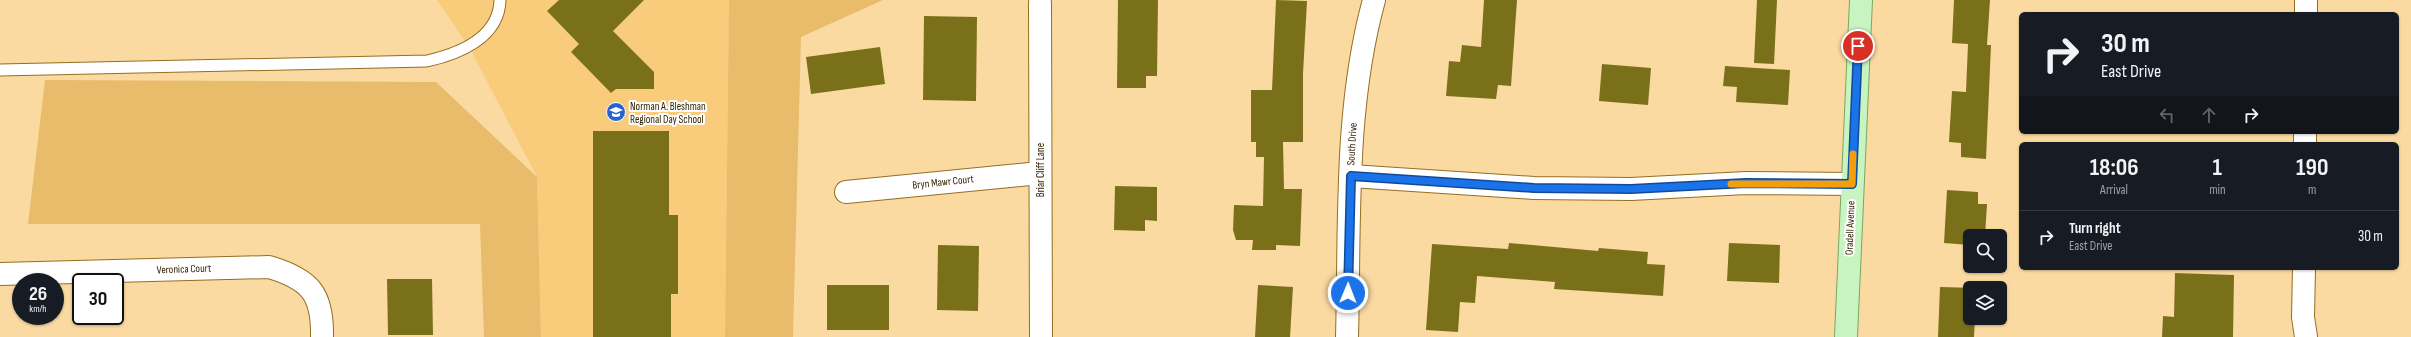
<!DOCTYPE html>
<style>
:root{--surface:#171b24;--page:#20242c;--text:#f1f3f6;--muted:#9ea1a6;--line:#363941}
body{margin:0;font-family:"Sofia Sans Condensed",sans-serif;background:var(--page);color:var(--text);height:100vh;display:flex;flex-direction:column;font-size:15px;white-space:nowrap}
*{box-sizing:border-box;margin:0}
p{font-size:13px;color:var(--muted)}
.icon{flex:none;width:22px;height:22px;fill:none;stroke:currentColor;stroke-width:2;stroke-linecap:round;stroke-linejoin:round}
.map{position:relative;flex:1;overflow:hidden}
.details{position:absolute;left:2019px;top:142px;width:380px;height:128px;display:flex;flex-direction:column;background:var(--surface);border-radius:6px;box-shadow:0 1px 3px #0004}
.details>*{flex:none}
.hud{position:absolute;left:2019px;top:12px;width:380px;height:122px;border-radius:6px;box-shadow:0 1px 3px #0004;background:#171b24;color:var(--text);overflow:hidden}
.controls{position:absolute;left:1963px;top:229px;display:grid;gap:8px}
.controls a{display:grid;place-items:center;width:44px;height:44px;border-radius:6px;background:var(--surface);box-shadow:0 1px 3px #0004;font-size:20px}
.speed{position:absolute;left:12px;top:273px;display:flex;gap:8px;font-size:20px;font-weight:700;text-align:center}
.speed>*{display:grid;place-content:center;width:52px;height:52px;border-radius:50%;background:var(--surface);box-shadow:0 1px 3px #0004;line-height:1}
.speed small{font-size:10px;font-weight:400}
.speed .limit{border:2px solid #111;border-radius:6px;background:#fff;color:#111}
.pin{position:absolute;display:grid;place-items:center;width:34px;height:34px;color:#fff;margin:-17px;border:2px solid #fff;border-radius:50%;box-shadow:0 1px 4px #0007}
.me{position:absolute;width:44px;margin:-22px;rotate:1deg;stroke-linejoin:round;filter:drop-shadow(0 0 3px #0008)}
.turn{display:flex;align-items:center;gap:14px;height:84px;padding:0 16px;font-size:18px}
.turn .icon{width:52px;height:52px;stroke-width:2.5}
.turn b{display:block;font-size:28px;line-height:34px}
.lanes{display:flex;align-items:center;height:38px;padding:0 16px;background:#0003;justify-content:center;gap:20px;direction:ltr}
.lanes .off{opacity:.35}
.eta{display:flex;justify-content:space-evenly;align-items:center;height:68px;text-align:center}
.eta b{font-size:24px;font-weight:700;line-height:28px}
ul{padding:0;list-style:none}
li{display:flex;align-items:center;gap:12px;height:52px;padding:0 16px;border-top:1px solid var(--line)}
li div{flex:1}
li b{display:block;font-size:15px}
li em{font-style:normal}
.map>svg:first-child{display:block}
</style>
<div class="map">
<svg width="2411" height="337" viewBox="0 0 2411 337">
<rect width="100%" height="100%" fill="#fbdaa1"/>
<!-- built -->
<path fill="#f9cc7b" d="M437,0H729L725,337H541L537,177L469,47Z"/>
<!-- green -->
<g fill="#e8bc6b">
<path d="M729,0H883L801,37L793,337H725Z"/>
<path d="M45,80L436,82L537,177L541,337H484L480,224H28Z"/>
</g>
<!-- building -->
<g fill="#7b701a">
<path d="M559,0H644L613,31L654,72V89H616L611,93L571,52L579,44L547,11Z"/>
<path d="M1118,0H1158L1157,76H1146V88H1117Z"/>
<path d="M1276,0L1307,1L1303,74V142H1283L1284,189H1302L1300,246L1276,245V250H1252L1253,240H1236L1233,230L1234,205L1263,206L1264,157H1256V142H1251V90H1272Z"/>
<path d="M1484,0H1517L1511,86L1498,85L1496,99L1446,96L1449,61L1460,62L1462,45L1481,47Z"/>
<path d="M1757,0H1777L1774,64L1754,63Z"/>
<path d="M1954,0H1990L1987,45H1991L1986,159L1961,157V143L1949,142L1952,91L1966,92L1968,44L1952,43Z"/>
<path d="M924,16L977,17L976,101L923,100Z"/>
<path d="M880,47L885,84L811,94L806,57Z"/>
<path d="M1602,64L1651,68L1648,105L1599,101Z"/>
<path d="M1725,66L1790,70L1788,105L1736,102L1737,87L1723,86Z"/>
<path d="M593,131H669V215H678V294H671V337H593Z"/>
<path d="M1115,186L1157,187V221L1145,220V231L1114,230Z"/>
<path d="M1947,190L1978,192V204H1987L1985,236H1970V245L1944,243Z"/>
<path d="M1509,243L1598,251L1599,248L1648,252L1647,264L1665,265L1663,296L1554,289L1555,282L1477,276L1475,303L1460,302L1458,332L1426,330L1432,244L1508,249Z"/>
<path d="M1729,243L1780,245L1779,283L1727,281Z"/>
<path d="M938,245L979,246L978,311L937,310Z"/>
<path d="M2175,273L2234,275L2233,337H2162L2163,316L2174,317Z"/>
<path d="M387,279H432L433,335H388Z"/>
<rect x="827" y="285" width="62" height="45"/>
<path d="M1258,285L1293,287L1290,337H1255Z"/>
<path d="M1940,287L1976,288H1970V318H1975L1974,337H1938Z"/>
</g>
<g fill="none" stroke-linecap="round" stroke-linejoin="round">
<!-- service casing -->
<g stroke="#946e22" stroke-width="13">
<path id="service" d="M0,70L427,61C458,54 499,38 500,0"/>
</g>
<!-- minor casing -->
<g stroke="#946e22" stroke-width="24">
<g id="minor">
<path d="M1040,3L1041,337"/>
<path d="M2306,14V0"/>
<path d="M2305,144V132"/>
<path d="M1351,176L1534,188L1631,189L1746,183L1852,184"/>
<path d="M846,192L1040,173"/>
<path d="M2304,268L2303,317L2306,337"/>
<path d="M0,274L269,267C310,279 323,294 322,337"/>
<path d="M1347,337C1350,225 1344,109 1374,0"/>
</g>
</g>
<!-- primary casing -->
<g stroke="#7aa663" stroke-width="24">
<path id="primary" d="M1846,337L1861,0"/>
</g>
<!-- service -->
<use href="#service" stroke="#fff" stroke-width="11"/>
<!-- minor -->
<use href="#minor" stroke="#fff" stroke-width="22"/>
<!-- primary -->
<use href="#primary" stroke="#c7f4c0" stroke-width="22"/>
</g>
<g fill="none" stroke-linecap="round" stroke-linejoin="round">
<!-- route casing -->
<g stroke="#114b97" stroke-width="10">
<path id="route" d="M1348,293L1351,176L1534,188L1631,189L1746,183L1852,184L1858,46"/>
</g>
<!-- route -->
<use href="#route" stroke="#1a73e8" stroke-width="7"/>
<!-- slow -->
<path stroke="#f59e0b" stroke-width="7" d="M1731,184H1852L1853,154"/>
</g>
<!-- icons -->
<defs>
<g id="school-disc" transform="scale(1)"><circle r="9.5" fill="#2864d1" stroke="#fff"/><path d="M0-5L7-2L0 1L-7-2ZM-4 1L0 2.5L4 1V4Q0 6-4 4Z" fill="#fff"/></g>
</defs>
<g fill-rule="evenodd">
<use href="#school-disc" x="616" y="112"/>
</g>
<g text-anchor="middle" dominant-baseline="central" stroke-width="4" stroke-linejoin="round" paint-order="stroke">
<!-- poi labels -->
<g font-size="11" fill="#322303" stroke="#fff" text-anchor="start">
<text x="630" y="106">Norman A. Bleshman<tspan x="630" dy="13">Regional Day School</tspan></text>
</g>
<!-- street labels -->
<g font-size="11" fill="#322303" stroke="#fff">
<text transform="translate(1352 144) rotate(-87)">South Drive</text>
<text transform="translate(1040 170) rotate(-90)">Briar Cliff Lane</text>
<text transform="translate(943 182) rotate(-6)">Bryn Mawr Court</text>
<text transform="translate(1850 228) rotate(-88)">Oradell Avenue</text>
<text transform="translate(184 269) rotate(-2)">Veronica Court</text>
</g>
</g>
</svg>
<div class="controls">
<a><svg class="icon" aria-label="search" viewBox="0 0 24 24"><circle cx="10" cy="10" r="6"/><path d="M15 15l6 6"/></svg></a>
<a><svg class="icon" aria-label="layers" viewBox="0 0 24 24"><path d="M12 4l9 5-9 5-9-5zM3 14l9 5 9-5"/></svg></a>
</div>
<div class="speed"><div>26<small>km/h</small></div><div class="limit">30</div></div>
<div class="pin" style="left:1858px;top:46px;background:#d93025"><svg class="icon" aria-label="arrive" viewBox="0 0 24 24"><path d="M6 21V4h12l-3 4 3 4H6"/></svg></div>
<svg class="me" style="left:1348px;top:293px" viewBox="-20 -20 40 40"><circle r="17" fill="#1a73e8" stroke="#fff" stroke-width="3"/><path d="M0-11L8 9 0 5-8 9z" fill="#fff"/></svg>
<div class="hud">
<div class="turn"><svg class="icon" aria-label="right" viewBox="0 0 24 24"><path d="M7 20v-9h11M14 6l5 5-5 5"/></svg><div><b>30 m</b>East Drive</div></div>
<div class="lanes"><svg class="icon off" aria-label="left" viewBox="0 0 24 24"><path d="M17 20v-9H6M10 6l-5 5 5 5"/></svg><svg class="icon off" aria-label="ahead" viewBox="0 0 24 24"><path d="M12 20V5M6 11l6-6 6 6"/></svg><svg class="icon" aria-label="right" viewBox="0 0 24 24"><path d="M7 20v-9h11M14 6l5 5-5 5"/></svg></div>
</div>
<section class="details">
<div class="eta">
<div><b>18:06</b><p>Arrival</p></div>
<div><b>1</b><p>min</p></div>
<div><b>190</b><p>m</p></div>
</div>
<ul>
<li><svg class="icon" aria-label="right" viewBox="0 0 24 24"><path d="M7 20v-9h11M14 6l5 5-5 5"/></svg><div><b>Turn right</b><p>East Drive</p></div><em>30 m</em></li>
</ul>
</section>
</div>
